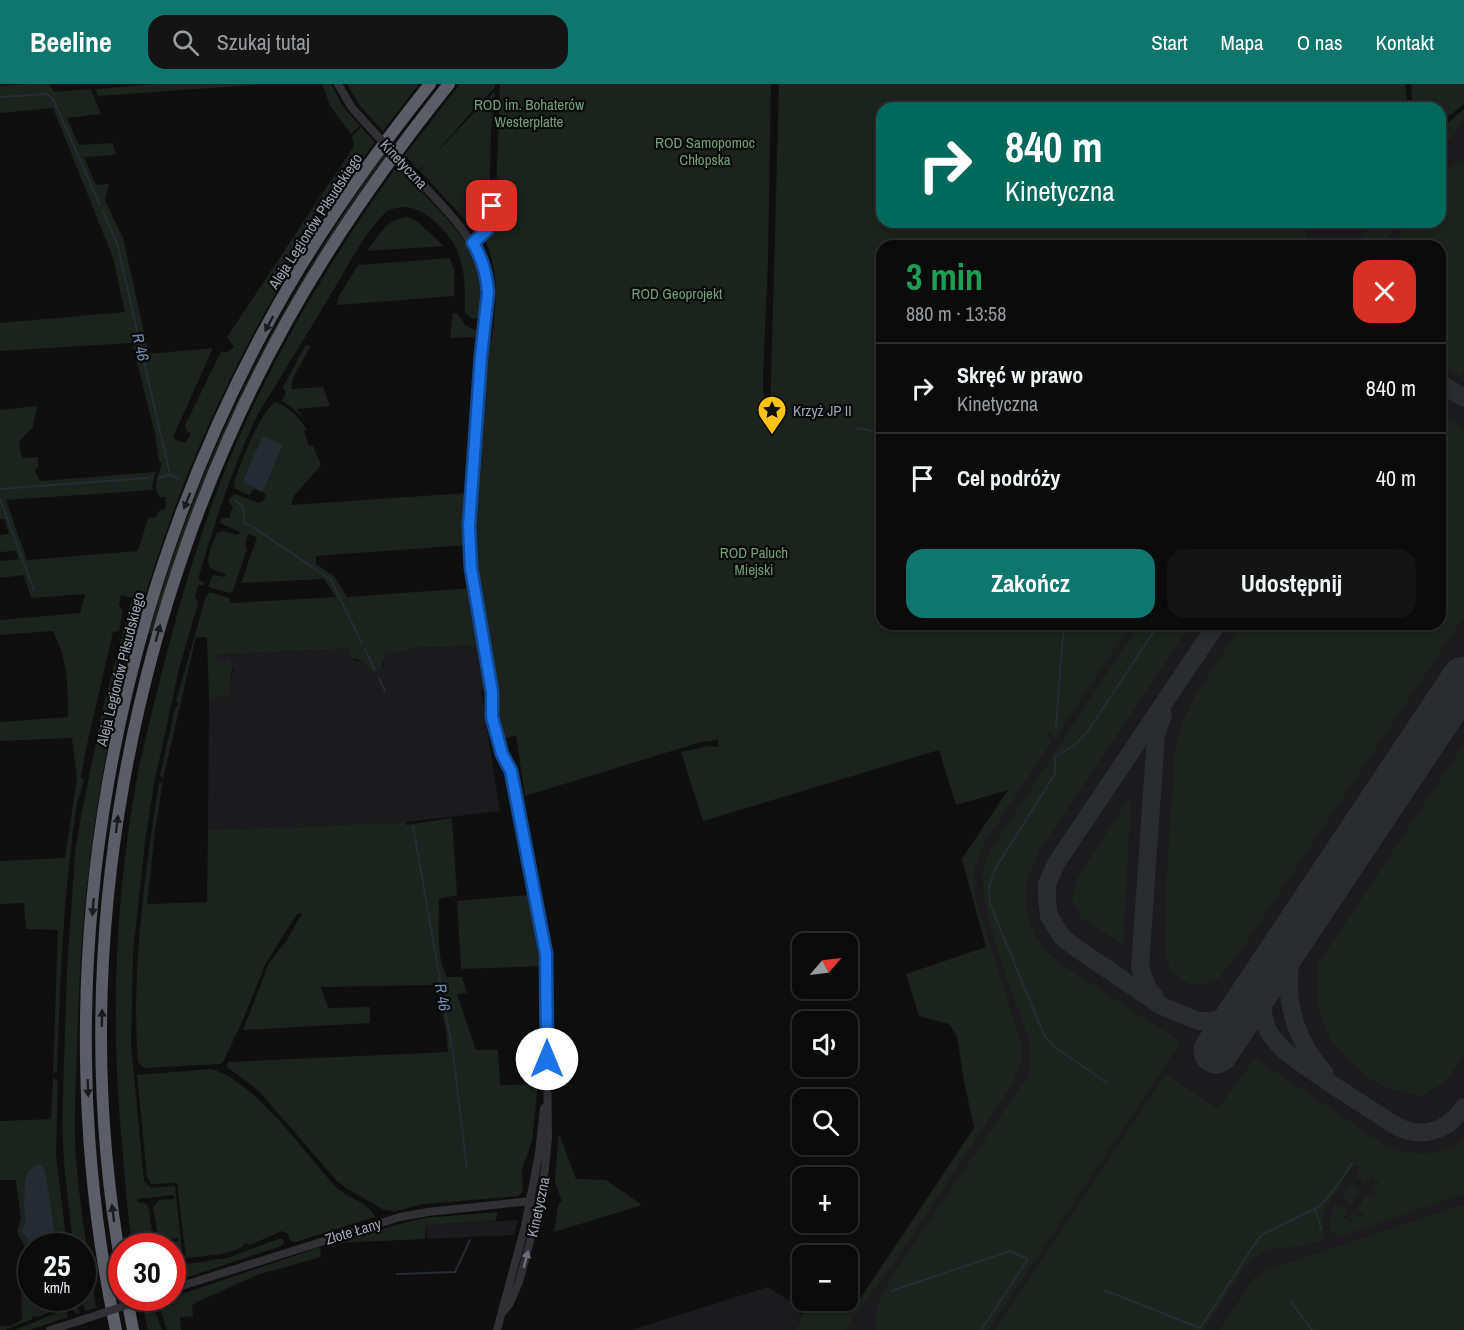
<!DOCTYPE html>
<html lang="pl">
<meta charset="utf-8">
<style>
:root{--surface:#0b0b0c;--page:#141415;--text:#f1f3f6;--muted:#9a9b9d;--line:#2b2b2d;--accent:#0f766e}
body{margin:0;font-family:"Archivo Narrow",sans-serif;background:var(--page);color:var(--text);height:100vh;display:flex;flex-direction:column;font-size:22px;white-space:nowrap}
*{box-sizing:border-box;margin:0}
p{font-size:20px;color:var(--muted)}
.icon{flex:none;width:33px;height:33px;fill:none;stroke:currentColor;stroke-width:2;stroke-linecap:round;stroke-linejoin:round}
.map{position:relative;flex:1;overflow:hidden}
.side{position:absolute;left:876px;top:156px;width:570px;height:390px;display:flex;flex-direction:column;background:var(--surface);border-radius:18px;box-shadow:0 3px 9px #0003,0 0 0 2px var(--line)}
.side>*{flex:none}
.guide{position:absolute;left:876px;top:18px;width:570px;height:126px;border-radius:18px;box-shadow:0 3px 9px #0003,0 0 0 2px var(--line);background:#00695c;color:#fff;overflow:hidden}
.needle{width:39px;rotate:62deg}
.tools{position:absolute;left:792px;top:849px;display:grid;gap:12px}
.tools a{display:grid;place-items:center;width:66px;height:66px;border-radius:12px;background:var(--surface);box-shadow:0 3px 9px #0003,0 0 0 2px var(--line);font-size:30px}
.speed{position:absolute;left:18px;top:1149px;display:flex;gap:12px;font-size:30px;font-weight:700;text-align:center}
.speed>*{display:grid;place-content:center;width:78px;height:78px;border-radius:50%;background:var(--surface);box-shadow:0 3px 9px #0003,0 0 0 2px var(--line);line-height:1}
.speed small{font-size:15px;font-weight:400}
.speed .limit{border:9px solid #d22;background:#fff;color:#111}
.pin{position:absolute;display:grid;place-items:center;width:51px;height:51px;color:#fff;margin:-26px;border-radius:12px;box-shadow:0 3px 9px #0006}
.me{position:absolute;width:66px;margin:-33px;rotate:0deg;stroke-linejoin:round;filter:drop-shadow(0 0 4px #0008)}
.turn{display:flex;align-items:center;gap:21px;height:126px;padding:0 30px;font-size:27px}
.turn .icon{width:78px;height:78px;stroke-width:2.5}
.turn b{display:block;font-size:42px;line-height:51px}
.round{display:grid;place-items:center;flex:none;width:63px;height:63px;border-radius:18px;background:var(--page)}
.summary{display:flex;align-items:center;justify-content:space-between;height:102px;padding:0 30px}
h1{font-size:36px;font-weight:700;line-height:45px;color:#1e9e55}
.action{display:flex;gap:12px;margin-top:auto;padding:12px 30px}
.action a{flex:1;height:69px;border-radius:18px;background:var(--accent);color:#fff;font-size:24px;font-weight:700;line-height:69px;text-align:center}
.action a+a{background:var(--page);color:var(--text)}
ul{padding:0;list-style:none}
li{display:flex;align-items:center;gap:18px;height:90px;padding:0 30px;border-top:2px solid var(--line)}
li div{flex:1}
li b{display:block;font-size:22px}
li em{font-style:normal}
header{display:flex;align-items:center;gap:36px;box-sizing:border-box;height:84px;padding:0 30px;background:var(--accent);color:#fff}
header strong{font-size:28px}
nav{display:flex;gap:33px;margin-inline-start:auto;font-size:21px}
.search{width:420px;height:54px;background:var(--page);display:flex;align-items:center;gap:15px;box-sizing:border-box;padding:0 21px;border-radius:18px;color:var(--muted);font-size:22px}
.map>svg:first-child{display:block}
</style>
<header>
<strong>Beeline</strong>
<div class="search"><svg class="icon" aria-label="search" viewBox="0 0 24 24"><circle cx="10" cy="10" r="6"/><path d="M15 15l6 6"/></svg>Szukaj tutaj</div>
<nav><a>Start</a><a>Mapa</a><a>O nas</a><a>Kontakt</a></nav>
</header>
<div class="map">
<svg width="1464" height="1246" viewBox="0 0 1464 1246">
<rect width="100%" height="100%" fill="#0f0f10"/>
<!-- built -->
<g fill="#1b1b1d">
<path d="M1464,35V1120L1271,1184L1255,1192L1219,1246H839L1018,978L962,775L1122,540H1440V162H1311L1303,138H1440V57H1449Z"/>
<path d="M483,562L490,605L481,606L500,727L406,738L208,746L209,614L231,613L229,599L234,585L216,576L215,571L349,565L354,576L364,578L371,589L381,586L384,581V571L386,569L409,567V564Z"/>
<path d="M518,1136L514,1151L427,1155L426,1141Z"/>
<path d="M768,1203L800,1224L801,1236L795,1246H631Z"/>
</g>
<!-- green -->
<g fill="#1b231c">
<path d="M31,0H49L54,8L91,5L101,30L67,34L79,61L113,59L116,71L84,73L96,101L109,100L105,116L123,154L149,270L213,264L173,353L178,357L185,359L191,350L186,346L185,341L220,270L222,267L226,269L234,263L227,253L354,62L352,52L361,43L375,58C181,319 88,611 78,934C77,981 73,1030 76,1076C80,1125 89,1175 96,1224L85,1227L81,1214H82V1162H73L64,1079L62,1041L67,885L75,770L81,732L103,624L132,514L121,511L119,521L123,527L119,547L113,548L86,665L81,694L84,695C83,706 77,715 76,726C63,813 60,900 57,987L53,990L58,846L26,845L24,819L0,820V777L65,774L77,694L72,654L0,657V638L68,633C68,600 68,577 53,547L0,551V536L80,529L85,510L31,514L24,491L0,494V477L19,475L16,467L0,468V451L9,450L4,435H0V326L37,322L33,343L19,358L21,370L23,374L38,373V383L35,387L40,397L156,388L152,401L153,406L6,416L27,476L138,467L148,434L156,433L159,427L166,424L165,413H160C151,403 159,391 162,379L159,378L155,350L132,259L0,267V239L125,228L113,174L53,24L0,29V2Z"/>
<path d="M157,0H266L98,12L95,5Z"/>
<path d="M322,0H331L342,21L360,42L351,50L330,22Z"/>
<path d="M347,0H419L383,47L360,22Z"/>
<path d="M460,0H495V4L481,17L433,72L495,7L491,47L489,134L481,149L469,140L420,87L424,81L418,86L405,71Z"/>
<path d="M500,0H771L768,177L763,293L764,337L770,335L779,0H1405L1408,24H882V138H1303L1311,162H882V540H1131L1056,653H1053L1052,648L1047,649L1051,657L1050,660L982,763L973,788L976,815L1021,959L1022,975L1012,1000L900,1170L845,1246H795L801,1236V1231L842,1217L848,1216V1214H861L974,1044L964,997L957,952L949,940L919,932L906,890L986,863L962,775L1008,706L956,721L939,666L703,737L681,668L708,662L719,663L718,656L701,658L525,712L516,651L504,655L474,479L477,352L485,257L492,254C496,221 500,185 484,154L495,136Z"/>
<path d="M1411,0H1464V20L1440,39V24H1413Z"/>
<path d="M1464,25V35L1449,58L1440,57V46Z"/>
<path d="M385,69L386,71C321,162 264,259 219,361C192,422 172,486 152,549H149C198,375 280,216 385,69Z"/>
<path d="M1464,77V287L1460,293L1440,279V162H1392L1408,138H1440V92L1449,84Z"/>
<path d="M397,82C421,109 465,146 476,180C482,197 481,214 480,231L478,234H474V236L465,229C465,188 465,163 432,135C419,125 406,119 390,126C375,133 349,179 340,195C321,227 302,258 283,289C274,305 263,320 255,336C231,387 214,441 198,495L204,498V501H198L195,512L198,519L179,585L154,700L145,758L133,870L131,960L144,1097L151,1104L175,1102L182,1167L175,1168L176,1176H173L172,1162H158L162,1159L178,1157L179,1154L165,1155L158,1152L153,1123L159,1116L174,1115L173,1111L137,1115L138,1118L147,1120L149,1126L154,1162H133C127,1129 125,1094 122,1060C110,934 115,808 139,683C146,651 154,620 162,588C179,520 199,452 225,386C269,278 329,177 397,82Z"/>
<path d="M408,133L418,138L444,162L367,167C380,150 386,135 408,133Z"/>
<path d="M1377,138H1399L1383,162H1352Z"/>
<path d="M450,174L454,186V212L337,221L339,212L358,181Z"/>
<path d="M453,229H457L465,241L477,247L480,253L450,254Z"/>
<path d="M308,261L311,262L293,294L291,305L323,303L330,322L297,325L305,337L293,324L282,317L286,309L283,303L305,262Z"/>
<path d="M276,318C290,324 299,334 307,346L304,347L309,362H313L321,381L294,412L291,421L467,409V461L316,472V480L334,492L347,513L472,504L483,562L410,564L409,567L386,569L381,586L371,589L364,578L350,573L349,565L216,571V576L229,575C236,585 230,588 230,599C229,603 231,608 231,613L209,614L207,553H196L164,691L155,747L147,820L207,818L208,746L406,738V741L452,734L457,811L439,815C439,837 436,875 447,893H462L467,909L457,910L476,966H498L500,1001L538,1000L532,1057L522,1085L523,1107L518,1112L424,1120L395,1127L384,1126L346,1104L335,1095L259,1007L227,983L228,978L448,968L446,947L436,901L321,903L328,924L370,923V939L243,946L269,879L287,856L302,829L297,830L266,879L242,938L223,978L220,980L144,984L138,978C131,888 145,788 159,699L163,698V694L160,692L175,624L179,620L176,617L206,512L210,508L229,514L230,519H234L336,513L324,495L241,499L257,453L248,450L245,461L247,465L233,507L230,509L208,503L213,491L225,493L226,490C222,488 214,487 211,484C203,478 214,457 217,449L223,447L238,451L240,448L220,439L221,434H229L233,423L229,419V414L235,410L259,419L264,416L266,410L254,405L249,411L236,405L234,399C239,383 262,323 276,318Z"/>
<path d="M1440,329L1464,345V533L1243,864L1219,894L1205,901L1189,900L1172,889L1165,871L1167,787L1175,668L1181,641L1196,610L1242,540H1440Z"/>
<path d="M1140,540H1191L1041,764L1027,795L1025,819L1030,840L1037,855L1046,867L1064,882L1181,958L988,1246H876C872,1227 880,1213 889,1197L1027,993C1036,970 1027,952 1020,930C1007,892 981,829 983,790C983,782 986,775 989,768Z"/>
<path d="M1464,660V971L1445,998L1421,1012L1389,1005L1370,995L1347,974L1330,955L1318,924V880Z"/>
<path d="M1131,716L1123,860L1082,835L1072,817L1076,797L1126,718Z"/>
<path d="M528,811L540,882L461,885L457,817Z"/>
<path d="M1255,974L1385,1061C1413,1073 1438,1073 1464,1055V1110L1338,1153L1331,1147C1329,1138 1329,1130 1334,1122H1339L1347,1127L1343,1134L1351,1139L1353,1135L1350,1133L1354,1129L1362,1134L1364,1132L1358,1125L1366,1111L1370,1109L1376,1113L1378,1110L1372,1104V1102L1376,1104L1379,1098L1371,1092L1365,1100L1356,1093L1360,1084L1354,1080L1323,1129L1324,1153L1321,1157L1303,1162L1269,1165L1250,1176L1203,1246H995L1166,990L1218,1025Z"/>
<path d="M211,985C254,996 305,1069 335,1102C346,1114 368,1117 375,1133L295,1158L290,1157L288,1150L282,1147L250,1161L246,1159C238,1171 201,1172 186,1174L177,1099L151,1100L147,1092L137,991Z"/>
<path d="M53,994L56,995L58,998L56,1071L67,1162H32L31,1174L17,1148L21,1135L16,1096H0V1037L51,1035Z"/>
<path d="M560,1052L576,1095L606,1096L642,1121L554,1148L558,1121L562,1117L555,1099L558,1053Z"/>
<path d="M1349,1100H1352L1361,1106L1352,1121L1342,1112Z"/>
<path d="M1464,1120V1246H1219L1255,1192L1271,1184Z"/>
<path d="M498,1128L495,1137L426,1141L425,1155L336,1159L392,1142L424,1134Z"/>
<path d="M278,1155H282L285,1158L281,1162L173,1198V1182L227,1174Z"/>
<path d="M320,1163L321,1173L257,1191L197,1218L192,1221L193,1232L180,1233L181,1246H167L158,1218L165,1221H173V1213Z"/>
<path d="M20,1175H31L32,1214H75L72,1219L38,1233L32,1232V1235L5,1246H0V1242H10L22,1236Z"/>
<path d="M152,1219L162,1246H148L143,1222Z"/>
<path d="M71,1223H77L80,1229L76,1230C74,1226 71,1224 66,1226L68,1233L30,1246H15Z"/>
</g>
<!-- water -->
<g fill="#252c34">
<path d="M266,353L281,360L282,362L264,405L261,407L244,398V394L262,354Z"/>
<path d="M37,1081H41L45,1086L55,1152L53,1159L34,1162L22,1148L26,1138L24,1122L25,1096L29,1086Z"/>
</g>
<g fill="none" stroke-linecap="round" stroke-linejoin="round">
<!-- stream -->
<g stroke="#252c34" stroke-width="2">
<path d="M0,13L47,10L53,15L100,121"/>
<path d="M103,128L117,159L170,391"/>
<path d="M856,344L882,349"/>
<path d="M170,391L179,395"/>
<path d="M158,394L170,391"/>
<path d="M0,405L148,394"/>
<path d="M0,415L34,506"/>
<path d="M235,417C245,421 245,430 244,440L250,441L331,496L362,559"/>
<path d="M365,565L375,586"/>
<path d="M1060,587L1064,540"/>
<path d="M379,594L385,607"/>
<path d="M1056,643L1060,588"/>
<path d="M413,742L453,970L467,1085"/>
<path d="M1107,999L1053,962L1044,951L990,820L989,803L995,785L1055,690V673L1076,660L1090,644L1159,540"/>
<path d="M1314,1126L1318,1133L1321,1145"/>
<path d="M397,1190L455,1188L470,1156"/>
<path d="M1104,1206L1200,1244L1258,1155L1263,1150L1320,1122L1337,1102L1352,1079"/>
<path d="M891,1207L1010,1167L1028,1175L981,1246"/>
<path d="M1291,1218L1312,1246"/>
</g>
<!-- taxiway -->
<g stroke="#2a2c30" stroke-width="18">
<path d="M1440,299L1464,314"/>
<path d="M1217,540L1057,778L1047,800V817L1049,832L1062,853L1076,864L1162,922L1198,937H1212L1231,931L1246,922"/>
<path d="M1299,843C1295,859 1289,877 1289,894C1287,927 1301,964 1324,988"/>
<path d="M1266,891C1263,911 1259,931 1270,950C1274,955 1280,963 1285,967C1313,989 1343,1008 1373,1027C1384,1034 1396,1044 1409,1047C1432,1053 1452,1041 1464,1023"/>
<path d="M1155,913L1148,905L1140,883L1156,651L1163,631"/>
</g>
<!-- runway -->
<path stroke="#2a2c30" stroke-width="45" d="M1216,967L1464,595"/>
<!-- minor -->
<g stroke="#303035" stroke-width="8">
<path d="M338,0L352,24L373,47"/>
<path d="M406,83C439,119 475,149 488,197L469,442V458L471,484L492,608V633L502,670L511,687L546,870L548,1054L545,1085L532,1150L519,1198L510,1219L503,1228"/>
<path d="M473,159L488,145L492,122"/>
<path d="M172,1205L400,1133L428,1128L540,1116"/>
<path d="M50,1246L79,1237"/>
<path d="M497,1246L525,1142L539,1069L544,1024"/>
</g>
<!-- highway -->
<g stroke="#5b5d67" stroke-width="12">
<path d="M122,1186C64,867 130,519 287,237C334,153 389,75 449,0"/>
<path d="M127,1214L133,1246"/>
<path d="M116,1246C40,888 110,498 299,185C338,121 383,59 430,0"/>
</g>
<!-- minor-bridge -->
<g stroke="#303035" stroke-width="8">
<path d="M373,47L406,83"/>
<path d="M79,1237L148,1214"/>
</g>
</g>
<!-- one-way arrows -->
<defs><path id="oneway-solid" d="M-6-.8H1V-3.2L6.5 0L1 3.2V.8H-6Z" transform="scale(1.5)"/></defs>
<g fill="#1a1b1d">
<use href="#oneway-solid" transform="translate(269 240) rotate(118)"/>
<use href="#oneway-solid" transform="translate(187 417) rotate(112)"/>
<use href="#oneway-solid" transform="translate(158 549) rotate(-75)"/>
<use href="#oneway-solid" transform="translate(117 740) rotate(-83)"/>
<use href="#oneway-solid" transform="translate(93 823) rotate(95)"/>
<use href="#oneway-solid" transform="translate(102 934) rotate(-89)"/>
<use href="#oneway-solid" transform="translate(88 1004) rotate(88)"/>
<use href="#oneway-solid" transform="translate(113 1129) rotate(-97)"/>
</g>
<use fill="#6d6f7a" href="#oneway-solid" transform="translate(526 1175) rotate(-75)"/>
<g fill="none" stroke-linecap="round" stroke-linejoin="round">
<!-- route casing -->
<g stroke="#114b97" stroke-width="15">
<path id="route" d="M492,122L488,145L473,159C482,174 487,191 488,209L481,272L469,442L471,484L492,608V633L502,670L511,687L546,870L547,975"/>
</g>
<!-- route -->
<use href="#route" stroke="#1a73e8" stroke-width="10"/>
</g>
<!-- icons -->
<defs>
<g id="sight-pin" transform="scale(1.5)"><path d="M0 17L-7.5 6A9.5 9.5 0 1 1 7.5 6Z" fill="#fec219" stroke="#0a0a0b"/><path d="M0-6L1.8-2.2L6-1.7L2.9 1.2L3.7 5.4L0 3.3L-3.7 5.4L-2.9 1.2L-6-1.7L-1.8-2.2Z" fill="#111"/></g>
</defs>
<g fill-rule="evenodd">
<use href="#sight-pin" x="772" y="326"/>
</g>
<g text-anchor="middle" dominant-baseline="central" stroke-width="4.5" stroke-linejoin="round" paint-order="stroke">
<!-- park labels -->
<g font-size="15" fill="#749f7a" stroke="#0a0a0b">
<text x="529" y="20">ROD im. Bohaterów<tspan x="529" dy="17">Westerplatte</tspan></text>
<text x="705" y="58">ROD Samopomoc<tspan x="705" dy="17">Chłopska</tspan></text>
<text x="677" y="209">ROD Geoprojekt</text>
<text x="754" y="468">ROD Paluch<tspan x="754" dy="17">Miejski</tspan></text>
</g>
<!-- street labels -->
<g font-size="15" fill="#9fa3b2" stroke="#0a0a0b">
<text transform="translate(404 80) rotate(47)">Kinetyczna</text>
<text transform="translate(315 137) rotate(-57)">Aleja Legionów Piłsudskiego</text>
<text transform="translate(120 585) rotate(-76)">Aleja Legionów Piłsudskiego</text>
<text transform="translate(538 1123) rotate(-78)">Kinetyczna</text>
<text transform="translate(353 1147) rotate(-17)">Złote Łany</text>
</g>
<!-- poi labels -->
<g font-size="15" fill="#9fa3b2" stroke="#0a0a0b" text-anchor="start">
<text x="793" y="326">Krzyż JP II</text>
</g>
<!-- water labels -->
<g font-size="16" font-style="italic" fill="#728fb1" stroke="#0a0a0b">
<text transform="translate(141 263) rotate(77)">R 46</text>
<text transform="translate(443 913) rotate(80)">R 46</text>
</g>
</g>
</svg>
<div class="tools">
<a><svg class="needle" viewBox="-14 -14 28 28"><path d="M0-13l5 13h-10z" fill="#e53935"/><path d="M0 13l5-13h-10z" fill="#9a9b9d"/></svg></a>
<a><svg class="icon" aria-label="sound" viewBox="0 0 24 24"><path d="M4 9h4l5-4v14l-5-4H4zM17 9q2 3 0 6"/></svg></a>
<a><svg class="icon" aria-label="search" viewBox="0 0 24 24"><circle cx="10" cy="10" r="6"/><path d="M15 15l6 6"/></svg></a>
<a>+</a>
<a>−</a>
</div>
<div class="speed"><div>25<small>km/h</small></div><div class="limit">30</div></div>
<div class="pin" style="left:492px;top:122px;background:#d93025"><svg class="icon" aria-label="arrive" viewBox="0 0 24 24"><path d="M6 21V4h12l-3 4 3 4H6"/></svg></div>
<svg class="me" style="left:547px;top:975px" viewBox="-20 -20 40 40"><circle r="19" fill="#fff"/><path d="M0-13L10 11 0 6-10 11z" fill="#1a73e8"/></svg>
<div class="guide">
<div class="turn"><svg class="icon" aria-label="right" viewBox="0 0 24 24"><path d="M7 20v-9h11M14 6l5 5-5 5"/></svg><div><b>840 m</b>Kinetyczna</div></div>
</div>
<section class="side">
<div class="summary"><div><h1>3 min</h1><p>880 m · 13:58</p></div><a class="round" style="background:#d93025;color:#fff"><svg class="icon" aria-label="close" viewBox="0 0 24 24"><path d="M6 6l12 12M18 6L6 18"/></svg></a></div>
<ul>
<li><svg class="icon" aria-label="right" viewBox="0 0 24 24"><path d="M7 20v-9h11M14 6l5 5-5 5"/></svg><div><b>Skręć w prawo</b><p>Kinetyczna</p></div><em>840 m</em></li>
<li><svg class="icon" aria-label="arrive" viewBox="0 0 24 24"><path d="M6 21V4h12l-3 4 3 4H6"/></svg><div><b>Cel podróży</b></div><em>40 m</em></li>
</ul>
<div class="action"><a>Zakończ</a><a>Udostępnij</a></div>
</section>
</div>
